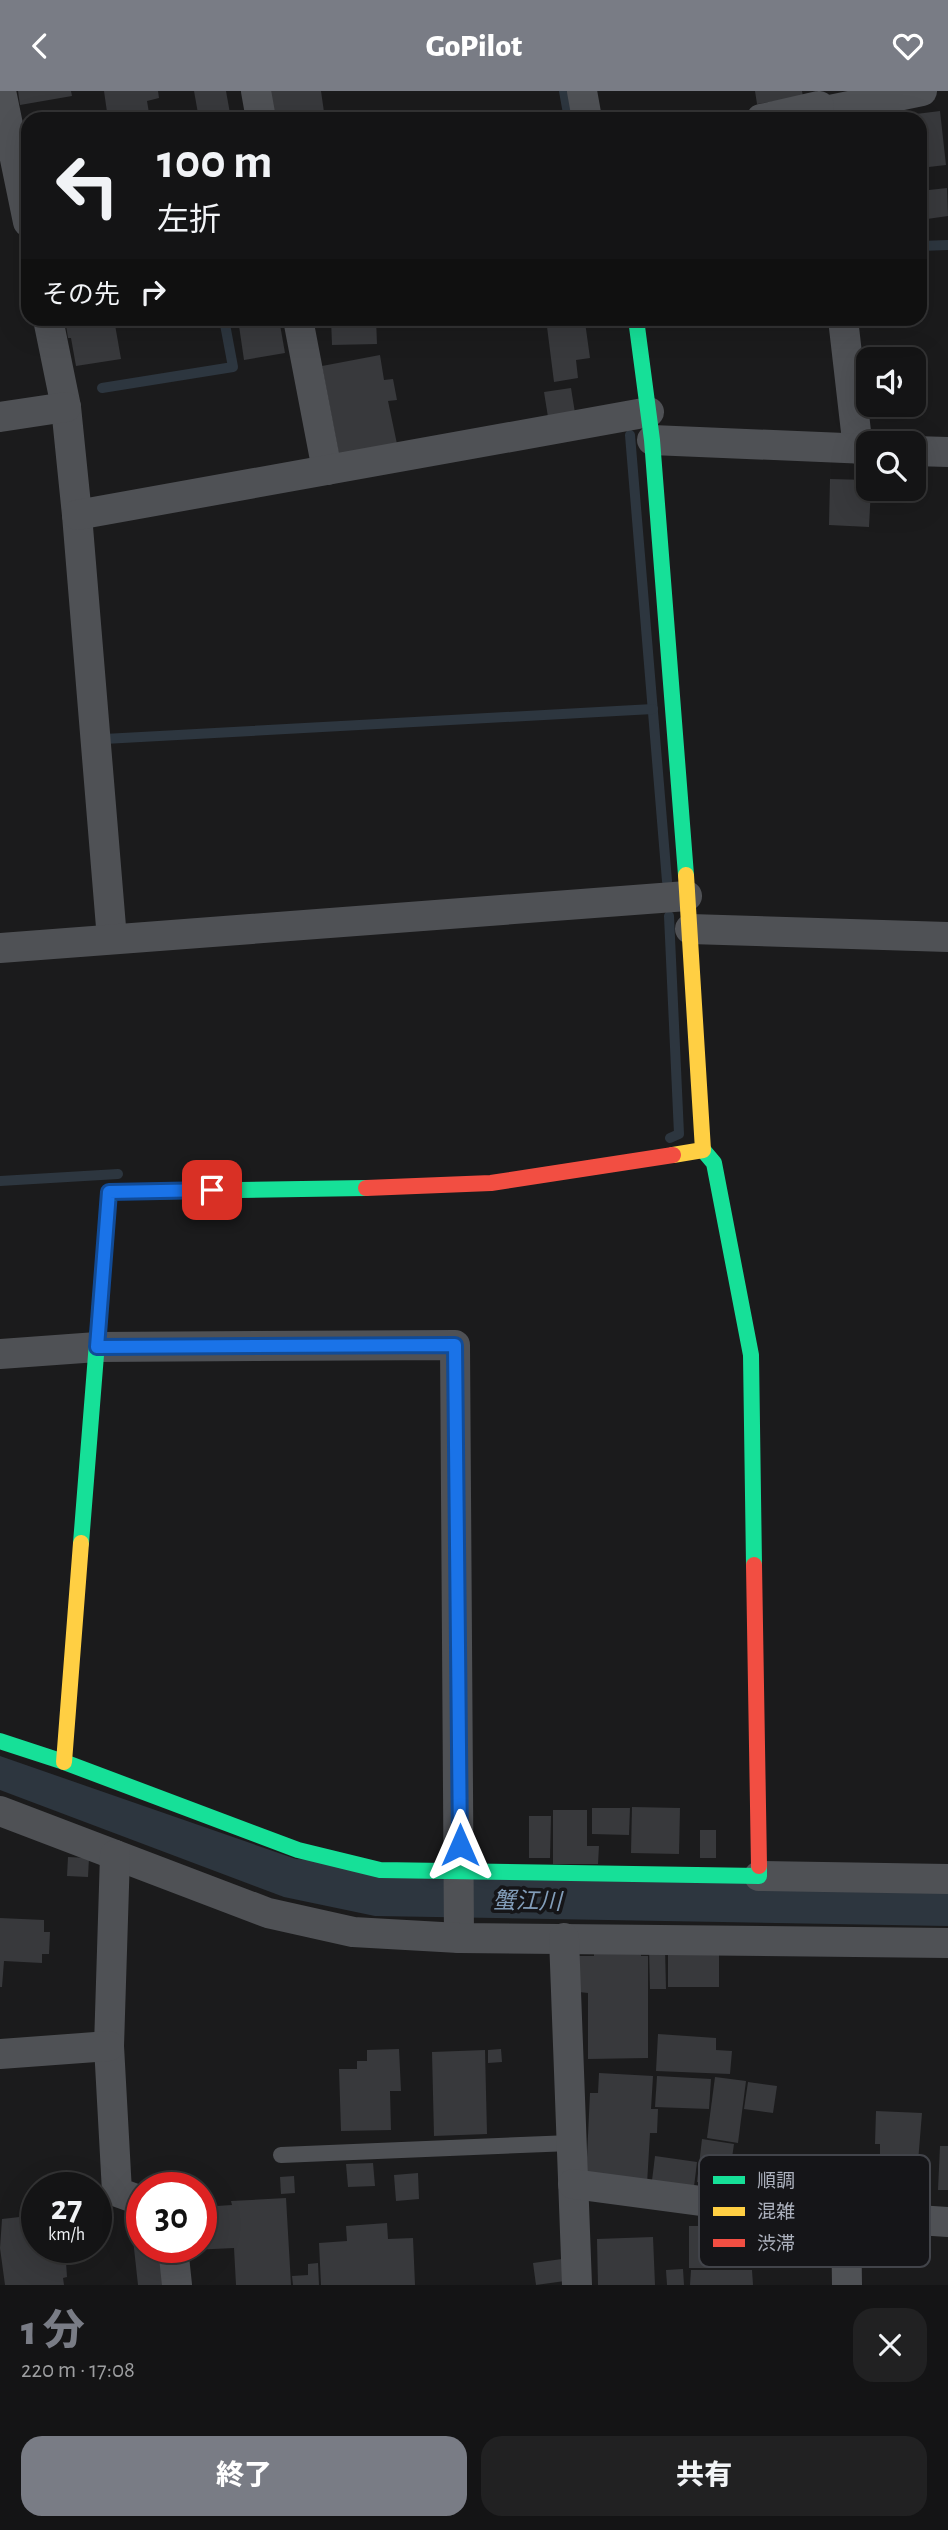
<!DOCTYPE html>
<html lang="ja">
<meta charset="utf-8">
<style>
:root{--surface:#141415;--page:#212122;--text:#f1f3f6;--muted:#9d9ea0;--line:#333334;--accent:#797c85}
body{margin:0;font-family:"Alegreya Sans","Noto Sans JP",sans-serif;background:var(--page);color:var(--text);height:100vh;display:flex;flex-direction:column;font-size:26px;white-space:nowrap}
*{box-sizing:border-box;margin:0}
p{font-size:23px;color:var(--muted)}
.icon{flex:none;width:38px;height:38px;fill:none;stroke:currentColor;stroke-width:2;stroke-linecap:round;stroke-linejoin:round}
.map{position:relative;height:2194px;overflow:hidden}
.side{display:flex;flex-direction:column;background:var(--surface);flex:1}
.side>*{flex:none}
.banner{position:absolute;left:21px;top:21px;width:906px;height:214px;border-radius:21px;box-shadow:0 7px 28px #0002,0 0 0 2px var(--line);background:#141415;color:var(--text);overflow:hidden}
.tools{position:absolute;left:856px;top:256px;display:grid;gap:14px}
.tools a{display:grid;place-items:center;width:70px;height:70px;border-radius:14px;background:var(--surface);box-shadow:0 7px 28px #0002,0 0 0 2px var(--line);font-size:35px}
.speed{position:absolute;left:21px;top:2081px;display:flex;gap:14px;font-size:35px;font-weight:700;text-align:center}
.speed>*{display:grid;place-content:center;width:91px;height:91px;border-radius:50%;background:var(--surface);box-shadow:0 7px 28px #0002,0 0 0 2px var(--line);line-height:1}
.speed small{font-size:18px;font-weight:400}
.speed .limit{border:10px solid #d22;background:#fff;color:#111}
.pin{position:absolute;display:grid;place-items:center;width:60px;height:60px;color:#fff;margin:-30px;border-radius:14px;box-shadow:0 4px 10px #0006}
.me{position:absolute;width:77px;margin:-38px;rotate:0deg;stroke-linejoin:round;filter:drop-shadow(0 0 5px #0008)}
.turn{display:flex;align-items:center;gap:24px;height:147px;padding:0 21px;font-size:32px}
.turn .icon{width:91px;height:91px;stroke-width:2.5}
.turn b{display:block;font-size:49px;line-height:60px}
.then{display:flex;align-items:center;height:66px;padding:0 21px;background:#0003;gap:14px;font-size:26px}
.round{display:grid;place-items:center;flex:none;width:74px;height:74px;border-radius:21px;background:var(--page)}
.head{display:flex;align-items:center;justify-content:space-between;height:119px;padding:0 21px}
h1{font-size:42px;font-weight:800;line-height:52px;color:var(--accent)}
.primary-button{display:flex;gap:14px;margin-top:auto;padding:14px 21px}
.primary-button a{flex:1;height:80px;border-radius:21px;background:var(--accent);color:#fff;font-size:28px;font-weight:800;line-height:80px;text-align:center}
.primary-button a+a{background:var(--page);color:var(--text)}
header{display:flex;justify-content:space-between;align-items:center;height:91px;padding:0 21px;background:var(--accent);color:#fff;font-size:32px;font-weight:800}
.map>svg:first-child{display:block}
</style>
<header><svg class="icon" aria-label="back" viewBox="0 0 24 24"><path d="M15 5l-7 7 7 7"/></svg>GoPilot<svg class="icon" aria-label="heart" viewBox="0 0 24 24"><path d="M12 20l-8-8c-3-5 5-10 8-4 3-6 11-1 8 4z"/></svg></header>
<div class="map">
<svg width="948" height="2194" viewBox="0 0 948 2194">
<rect width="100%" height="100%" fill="#1b1b1c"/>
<!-- water -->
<path fill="#2d363f" d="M0,1665L296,1768L948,1798V1835L375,1825L284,1806L0,1699Z"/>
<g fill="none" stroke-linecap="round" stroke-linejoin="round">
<!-- stream -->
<g stroke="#2d363f" stroke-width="10">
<path d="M564,0L569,28"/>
<path d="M920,155L948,154"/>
<path d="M102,297L233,276L224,228"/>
<path d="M630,344L667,790"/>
<path d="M104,648L653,618"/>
<path d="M669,825L679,1043L670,1047"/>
<path d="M0,1090L118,1083"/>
</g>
</g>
<!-- building -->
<g fill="#38393c">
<path d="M18,0H71L72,5L20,14Z"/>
<path d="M104,0H158L159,7L147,10L150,28H108Z"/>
<path d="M194,0H226L231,28H199Z"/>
<path d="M267,0H321L325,28H271Z"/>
<path d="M755,0H802L803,6L757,13Z"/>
<path d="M940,20L946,74L920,77V28H900V25Z"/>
<path d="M947,97L948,125L920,129V100Z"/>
<path d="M68,228H114L121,268L76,275L71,247H68L66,234L69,233Z"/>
<path d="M238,228H279L285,262L244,269Z"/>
<path d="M331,228H376L377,253L332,254Z"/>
<path d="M546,228H576V233L585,231L590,267L576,269L578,287L554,291Z"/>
<path d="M380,264L384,289L393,288L397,309L388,310L397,353L339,364L322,275Z"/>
<path d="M571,297L575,322L548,326L544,301Z"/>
<path d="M830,388L868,389V397H871L869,436L829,434Z"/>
<path d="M632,1716L680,1717L679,1763L631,1762Z"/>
<path d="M592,1717H630L629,1744L592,1743Z"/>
<path d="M553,1719H587V1755H599L598,1773H553Z"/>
<path d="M529,1725H551L550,1767H529Z"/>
<rect x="700" y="1739" width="16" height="28"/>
<path d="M68,1766L89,1767L88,1786L67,1785Z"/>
<path d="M0,1827L44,1829V1841H50L49,1863H42V1872L4,1870L2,1896H0Z"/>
<path d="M594,1857H641V1865H648V1967L588,1968V1902L579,1901V1865H594Z"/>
<path d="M649,1857H665L666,1898H650Z"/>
<path d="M719,1860V1896H668V1861Z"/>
<path d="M658,1943L716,1947V1959L732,1960L730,1983L656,1980Z"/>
<path d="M399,1958L401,2000H390L391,2039L341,2040L339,1978H357V1970H367V1959Z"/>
<path d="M501,1958L502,1971L488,1972V1959Z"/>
<path d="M485,1959L487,2043L434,2045L432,1961Z"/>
<path d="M599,1982L653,1985L651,2018H658L657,2042H650L647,2093L586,2087L590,2002H598Z"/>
<path d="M657,1985L711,1988L709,2018L655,2016Z"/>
<path d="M715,1986L746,1990L738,2052L707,2047Z"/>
<path d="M748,1991L777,1995L773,2022L744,2018Z"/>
<path d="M876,2020L922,2022L918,2071L880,2069V2053H875Z"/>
<path d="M702,2048L734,2053L728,2095L697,2091Z"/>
<path d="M940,2055H948V2099H938Z"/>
<path d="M655,2065L697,2071L693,2104L651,2098Z"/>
<path d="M373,2072L375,2095L348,2096L346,2073Z"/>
<path d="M418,2082L419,2108L396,2110L394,2084Z"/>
<path d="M294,2085L295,2102L281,2103L280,2086Z"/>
<path d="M286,2107L291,2194H236L234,2157L192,2159V2156H201V2116L232,2114L231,2110Z"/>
<path d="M37,2124V2156H71L72,2170L66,2171L67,2186L63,2187L64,2194H5L0,2157L2,2128Z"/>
<path d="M387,2132L388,2148L413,2147L415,2194H321L319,2152L347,2150L346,2135Z"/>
<path d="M689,2135H723L724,2177H689Z"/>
<path d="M653,2146L655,2194H598L597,2148Z"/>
<path d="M142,2147V2156H166L171,2194H138L133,2148Z"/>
<path d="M562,2168L565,2190L536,2194L533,2172Z"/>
<path d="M318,2172L319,2194H293L292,2185L308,2184V2173Z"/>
<path d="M683,2178L684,2194H667L666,2179Z"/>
<path d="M691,2179H752L753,2194H690Z"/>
</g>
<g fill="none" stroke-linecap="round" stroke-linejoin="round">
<!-- lane -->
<path stroke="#4f5155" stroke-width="16" d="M281,2064L571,2052"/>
<!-- street -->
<g stroke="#4f5155" stroke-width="30">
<path d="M1,0L28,131"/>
<path d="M256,0L261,28"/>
<path d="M582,0L587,28"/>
<path d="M820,21L922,0"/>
<path d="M761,28L819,15"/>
<path d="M48,228L66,316L77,424L112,848"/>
<path d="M298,228L327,379"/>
<path d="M843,228L858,358"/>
<path d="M0,326L66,316"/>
<path d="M652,349L868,358"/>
<path d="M914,360L948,361"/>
<path d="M77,424L649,321"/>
<path d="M690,838L948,846"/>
<path d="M0,857L687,805"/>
<path d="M0,1263L97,1256L455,1254L459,1847"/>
<path d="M0,1720L268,1822L353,1841L459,1847L948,1852"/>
<path d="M115,1764L109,1955L117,2101L142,2110"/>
<path d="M759,1785L948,1788"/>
<path d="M564,1847L577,2194"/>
<path d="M0,1963L109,1955"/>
<path d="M573,2093L769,2119L948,2131"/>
<path d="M846,2125L847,2194"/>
<path d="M173,2156L177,2194"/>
</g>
<!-- fast -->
<g stroke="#16e098" stroke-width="16">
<path d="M636,228L652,349L686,784"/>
<path d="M703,1059L714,1072L751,1264L754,1474"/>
<path d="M81,1452L109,1101L366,1097"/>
<path d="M0,1650L64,1671L298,1759L380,1779L759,1785V1775"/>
</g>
<!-- slow -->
<g stroke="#ffcf43" stroke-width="16">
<path d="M673,1064L703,1059L686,784"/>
<path d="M64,1671L81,1452"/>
</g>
<!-- jam -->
<g stroke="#f24e42" stroke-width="16">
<path d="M366,1097L491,1092L673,1064"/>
<path d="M754,1474L759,1775"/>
</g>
</g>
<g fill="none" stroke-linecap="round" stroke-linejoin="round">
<!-- route casing -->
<g stroke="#114b97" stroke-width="18">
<path id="route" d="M212,1099L109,1101L97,1256L455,1254L460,1754"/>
</g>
<!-- route -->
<use href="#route" stroke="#1a73e8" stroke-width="12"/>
</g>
<g text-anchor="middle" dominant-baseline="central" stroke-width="7" stroke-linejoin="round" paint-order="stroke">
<!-- water labels -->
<g font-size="23" font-style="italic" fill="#829db9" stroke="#151518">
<text transform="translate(527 1811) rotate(1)">蟹江川</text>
</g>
</g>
<!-- legend -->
<rect x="699" y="2064" width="231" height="112" rx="10" fill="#151518" stroke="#42444a" stroke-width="2"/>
<rect x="713" y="2085" width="32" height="8" fill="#16e098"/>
<rect x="713" y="2116" width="32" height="9" fill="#ffcf43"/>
<rect x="713" y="2148" width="32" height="8" fill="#f24e42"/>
<g font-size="19" fill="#acb1bd">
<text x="757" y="2096">順調</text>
<text x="757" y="2127">混雑</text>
<text x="757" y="2159">渋滞</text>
</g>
</svg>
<div class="tools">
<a><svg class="icon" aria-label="sound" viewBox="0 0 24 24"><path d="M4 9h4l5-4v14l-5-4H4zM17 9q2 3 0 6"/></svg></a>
<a><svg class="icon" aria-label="search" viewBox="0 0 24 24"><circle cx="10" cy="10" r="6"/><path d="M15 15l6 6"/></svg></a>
</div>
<div class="speed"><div>27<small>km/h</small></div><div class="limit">30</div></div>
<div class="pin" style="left:212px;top:1099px;background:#d93025"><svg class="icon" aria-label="arrive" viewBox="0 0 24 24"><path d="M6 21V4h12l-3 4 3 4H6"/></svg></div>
<svg class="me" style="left:460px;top:1754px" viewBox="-20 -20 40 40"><path d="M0-17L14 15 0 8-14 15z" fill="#1a73e8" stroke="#fff" stroke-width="4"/></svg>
<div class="banner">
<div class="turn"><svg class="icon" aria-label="left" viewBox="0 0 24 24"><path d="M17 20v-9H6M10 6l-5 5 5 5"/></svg><div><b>100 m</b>左折</div></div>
<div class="then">その先<svg class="icon" aria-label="right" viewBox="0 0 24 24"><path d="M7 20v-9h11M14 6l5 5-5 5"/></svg></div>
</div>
</div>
<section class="side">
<div class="head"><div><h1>1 分</h1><p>220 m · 17:08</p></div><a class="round"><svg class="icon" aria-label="close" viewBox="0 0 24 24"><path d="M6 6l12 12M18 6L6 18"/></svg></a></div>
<div class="primary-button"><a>終了</a><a>共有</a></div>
</section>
